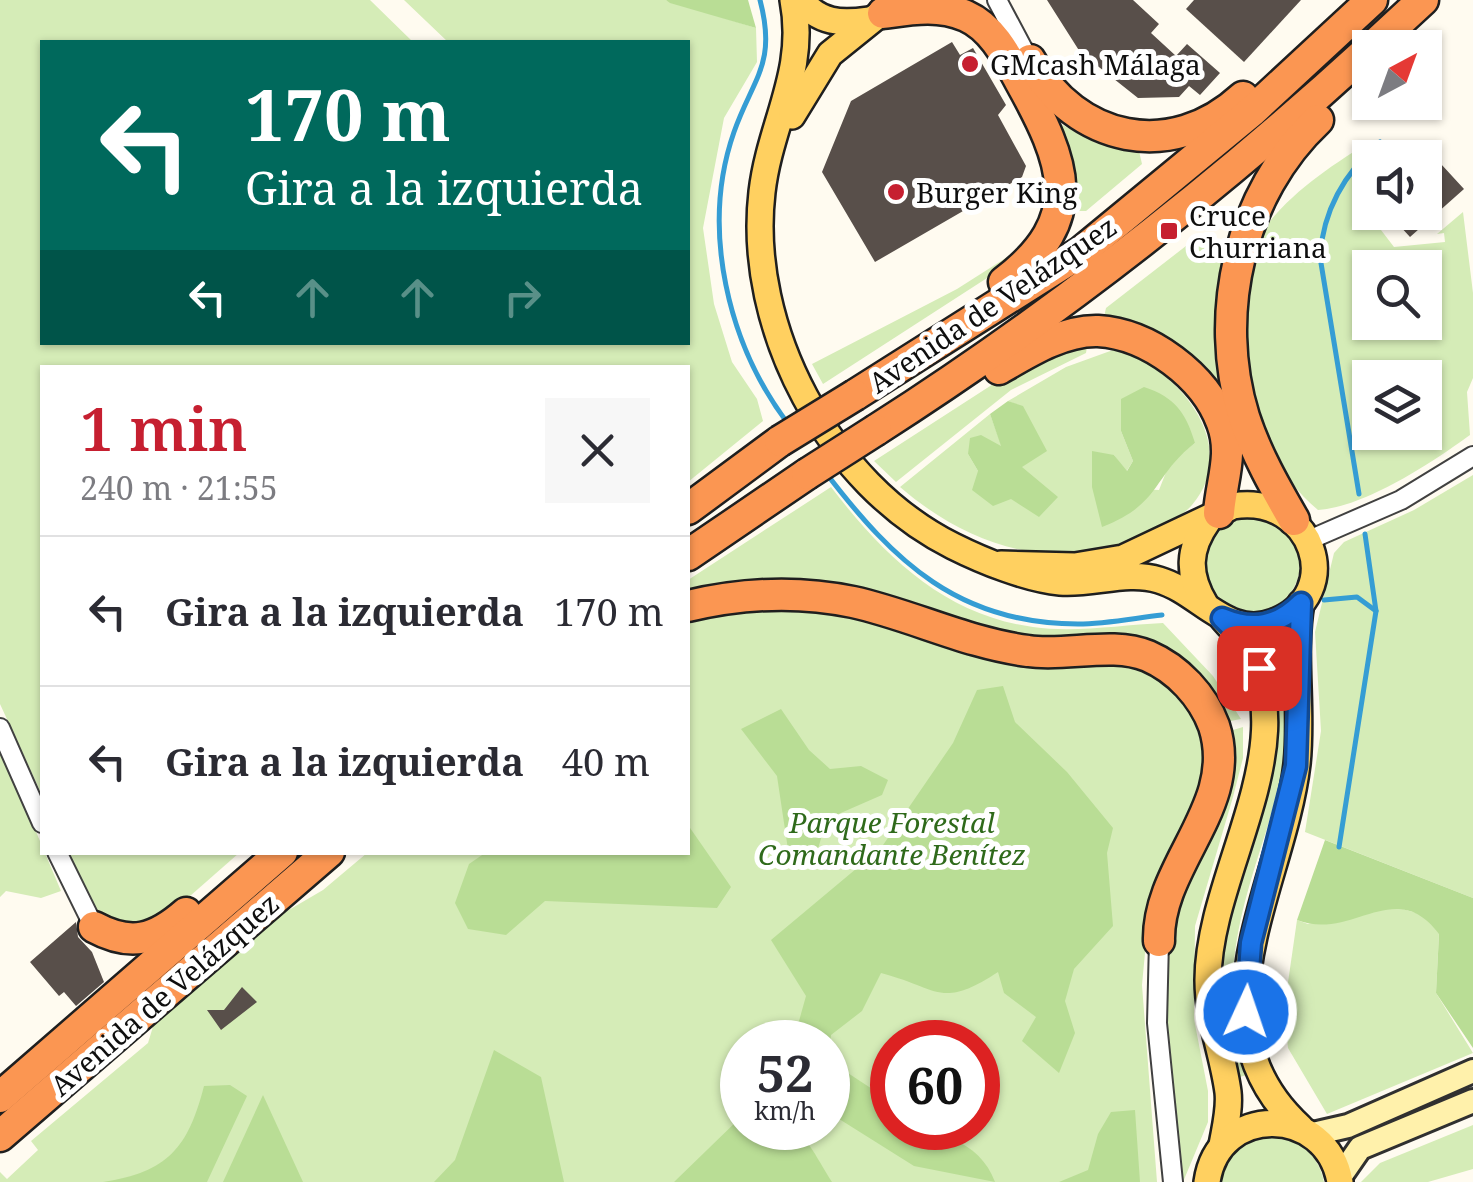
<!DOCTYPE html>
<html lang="es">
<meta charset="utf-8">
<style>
:root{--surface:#fff;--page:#f7f7f7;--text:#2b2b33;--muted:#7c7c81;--line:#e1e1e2;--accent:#c61f30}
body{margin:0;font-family:"Noto Serif",serif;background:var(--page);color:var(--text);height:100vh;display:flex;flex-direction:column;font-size:38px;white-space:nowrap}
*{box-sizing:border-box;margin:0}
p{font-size:32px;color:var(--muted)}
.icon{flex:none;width:55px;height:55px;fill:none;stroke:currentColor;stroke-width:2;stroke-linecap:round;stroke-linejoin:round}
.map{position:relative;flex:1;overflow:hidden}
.drawer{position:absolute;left:40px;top:365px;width:650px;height:490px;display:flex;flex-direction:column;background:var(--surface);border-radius:0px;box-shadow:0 2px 8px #0004}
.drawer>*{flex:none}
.top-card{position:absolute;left:40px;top:40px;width:650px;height:305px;border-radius:0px;box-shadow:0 2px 8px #0004;background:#00695c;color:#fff;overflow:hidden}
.needle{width:65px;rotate:41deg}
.buttons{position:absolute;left:1352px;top:30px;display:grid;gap:20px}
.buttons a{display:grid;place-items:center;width:90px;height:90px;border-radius:0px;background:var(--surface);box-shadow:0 2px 8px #0004;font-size:50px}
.speed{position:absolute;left:720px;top:1020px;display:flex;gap:20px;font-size:50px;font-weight:700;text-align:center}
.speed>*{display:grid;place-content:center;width:130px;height:130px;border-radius:50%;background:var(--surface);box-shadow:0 2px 8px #0004;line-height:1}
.speed small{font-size:25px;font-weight:400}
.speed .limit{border:15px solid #d22;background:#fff;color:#111}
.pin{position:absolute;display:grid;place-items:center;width:85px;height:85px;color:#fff;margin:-42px;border-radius:20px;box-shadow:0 5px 15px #0006}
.me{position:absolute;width:110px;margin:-55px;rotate:3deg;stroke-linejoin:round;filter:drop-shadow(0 0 8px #0008)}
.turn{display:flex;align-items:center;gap:35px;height:210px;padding:0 40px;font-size:45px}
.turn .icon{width:130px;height:130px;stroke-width:2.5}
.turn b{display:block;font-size:70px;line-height:85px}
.lanes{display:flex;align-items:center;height:95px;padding:0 40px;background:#0003;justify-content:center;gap:50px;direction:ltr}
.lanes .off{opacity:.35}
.round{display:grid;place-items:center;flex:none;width:105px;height:105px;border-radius:0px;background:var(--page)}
.headline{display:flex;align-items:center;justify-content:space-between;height:170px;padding:0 40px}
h1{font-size:60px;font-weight:600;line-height:75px;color:var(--accent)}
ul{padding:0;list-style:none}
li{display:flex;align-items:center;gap:30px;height:150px;padding:0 40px;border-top:2px solid var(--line)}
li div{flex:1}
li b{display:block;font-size:38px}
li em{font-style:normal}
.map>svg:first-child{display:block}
</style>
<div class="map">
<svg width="1473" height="1182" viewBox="0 0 1473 1182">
<rect width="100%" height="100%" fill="#fffbf0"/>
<!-- green -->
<g fill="#d5ecb7" fill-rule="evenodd">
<path d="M0,0H370L413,42H42V342H688V42H448L404,0H666L756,28L757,62L724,118L703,228L714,304L732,362L757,399L763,421L688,482V368H42V795L0,704Z"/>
<path d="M1057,122L1096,143L1139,151L1142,164L1086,211H1074Z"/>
<path d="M1373,140L1382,151L1387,146L1392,157L1370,158V212L1377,213L1381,230L1394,247L1445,242L1444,233L1437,234L1463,212L1473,293V378L1467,392L1470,435C1433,462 1365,507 1318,510C1252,456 1238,358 1251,277C1253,264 1253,243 1261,233C1288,194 1333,164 1373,140ZM1370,268H1425V322H1370ZM1370,378H1425V432H1370Z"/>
<path d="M1208,237L1220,240L1227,249L1226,400L1172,341L1104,317L1106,308L1195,239Z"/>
<path d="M1012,254L1018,258L823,384L812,364L957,289Z"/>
<path d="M1088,341L1086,353L1011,390L896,482L874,461L1021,366Z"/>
<path d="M1113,350C1174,363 1244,444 1192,505C1181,518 1161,526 1147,533C1061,578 968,546 900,487L990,414L1002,447L968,454L978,471L1021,467L1023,407L1008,401L1066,367ZM1121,431L1195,443L1170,462L1159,490L1092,487L1114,455L1126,472L1133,461Z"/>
<path d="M1473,475V898L1305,832L1321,731L1315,632L1334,553L1344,542L1414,510Z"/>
<path d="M831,487C883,555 944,615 1033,627C1074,633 1121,625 1163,623L1213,676L1241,719L1220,723L1181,669L1022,643L887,605L688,598V580Z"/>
<circle cx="1252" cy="564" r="48"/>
<path d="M789,601L1116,656L1189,694L1212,758L1146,942L1142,985L1157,1182H0V1172L7,1179L38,1150L31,1141L148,1043L155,1020L265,924L323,890L367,853L688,852V614ZM742,1042H828V1128H742ZM892,1042H978V1128H892Z"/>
<path d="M1282,661C1304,784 1246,850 1234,961C1230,1001 1237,1037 1247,1075L1236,1078L1220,1005L1221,965L1273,697L1271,663Z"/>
<path d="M1243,727V758L1233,797L1195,926L1194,1019L1208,1091V1122L1183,1182L1165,1006L1168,937L1223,733Z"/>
<path d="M0,746L61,891L41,898L6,891L0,897Z"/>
<path d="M69,853H239L157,925L111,930L96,911Z"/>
<path d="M1393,906L1426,916L1439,933L1436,993L1473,1053L1327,1114L1288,1048L1284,1010L1297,920L1308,924Z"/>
<path d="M1473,1125V1169L1428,1182H1361L1380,1163Z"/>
<path d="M1272,1135C1300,1139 1318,1154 1324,1182H1220C1225,1154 1244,1138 1272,1135Z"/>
</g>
<!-- forest -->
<g fill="#b9dd95">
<path d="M666,0H748L756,28L670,3Z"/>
<path d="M1144,387C1175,397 1186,413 1195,443C1152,476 1162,504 1102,527L1092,487V451L1114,455L1127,471L1133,461L1121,431V399Z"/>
<path d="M1008,401L1023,406L1047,451L1022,467L1058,497L1039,517L1011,499L993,506L972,490L978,471L968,454L970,438L981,435L1001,446L990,414Z"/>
<path d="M1003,686L1015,722L1067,772L1113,828L1107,853L1113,926L1074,969L1065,1001L1075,1033L1059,1073L1022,1041L1036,1017L1004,993L998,972C940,1010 939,988 881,973L862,1011L831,1035L828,1059V1042H779L799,1021L806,996L771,940L881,848L953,743L977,690Z"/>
<path d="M781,709L809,750L830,769L861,766L888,780L882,795L827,819L813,865L790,863L777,776L741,729Z"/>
<path d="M688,825L731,887L717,908L545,901L506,935L468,929L455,903L469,864L485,853L688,852Z"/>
<path d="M1325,840L1473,898V1048L1436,993L1439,934C1395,875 1352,942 1297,920Z"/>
<path d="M494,1050L541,1077L564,1182H434L455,1160Z"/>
<path d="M828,1060L892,1102V1128C933,1128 980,1140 995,1182L914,1166L828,1112Z"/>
<path d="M230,1085L247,1096L207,1182H103C168,1172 188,1148 204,1086Z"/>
<path d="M263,1095L303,1182H223Z"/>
<path d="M1135,1110L1140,1182H1059L1088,1170L1098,1134L1111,1112Z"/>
<path d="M742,1116V1128C806,1128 800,1129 832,1182H674Z"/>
</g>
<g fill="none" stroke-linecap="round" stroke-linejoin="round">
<!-- stream -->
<g stroke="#359dd4" stroke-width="5">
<path d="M760,0C777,64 753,78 734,132C700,229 728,345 789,425"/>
<path d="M826,473C894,562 959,624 1078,624C1106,624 1135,618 1162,615"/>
<path d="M1359,494L1320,257C1323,210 1344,173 1380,142"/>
<path d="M1324,600L1357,597L1376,611"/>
<path d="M1339,847L1376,611L1365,534"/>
</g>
</g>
<!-- building -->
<g fill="#584f4a">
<path d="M1047,0H1133L1159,24L1151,33L1176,56L1187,44L1220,73L1200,95L1189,86L1179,97L1138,98L1080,52Z"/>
<path d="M1194,0H1301L1244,62L1186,9Z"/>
<path d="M952,42L960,55L973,48L1006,105L998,115L1026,166L1022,177L875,262L822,172L851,101Z"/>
<path d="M1441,164L1464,189L1410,237L1387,212H1425V179Z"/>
<path d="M76,922L78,937L92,952L104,982L76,1006L64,992L59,996L30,962Z"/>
<path d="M242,987L257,1002L221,1030L207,1010H224Z"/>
</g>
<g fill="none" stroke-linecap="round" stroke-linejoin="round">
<!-- minor casing -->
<g stroke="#414141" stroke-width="22">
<g id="minor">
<path d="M997,0L1023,49"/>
<path d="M1309,540L1401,500L1473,456"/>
<path d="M0,728L42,823"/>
<path d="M57,852L94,927"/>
<path d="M1159,941L1157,1023L1173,1182"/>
</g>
</g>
<!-- secondary casing -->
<g stroke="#303030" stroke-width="28">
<g id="secondary">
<path d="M1313,1134L1348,1126L1473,1071"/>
<path d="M1340,1177L1360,1148L1473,1101"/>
</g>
</g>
<!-- primary casing -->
<g stroke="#1f1f1f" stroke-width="30">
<g id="primary">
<path d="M793,0C807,72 770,123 762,192C746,328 829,484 953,546C983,561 1027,579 1060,582C1092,585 1127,570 1159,580C1200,592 1228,640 1274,622C1347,594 1313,493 1233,506L1123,558L1075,566L1001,564"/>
<path d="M801,0C819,23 841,24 868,20"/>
<path d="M792,116L830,54L897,0"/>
<path d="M1205,604C1187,574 1188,549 1208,521"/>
<path d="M1300,1127C1187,1023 1283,885 1297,764C1303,711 1292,655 1301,603"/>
<path d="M1222,1145C1225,1128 1230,1109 1228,1092C1223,1054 1208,1019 1208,980C1208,863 1325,722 1223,619"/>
<path d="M1207,1182C1218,1103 1327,1105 1340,1182"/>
</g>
</g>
<!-- motorway casing -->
<g stroke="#1f1f1f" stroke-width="35">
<g id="motorway">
<path d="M883,13C912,9 938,4 966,16C993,28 1007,57 1020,81C1065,162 1088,218 1004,282"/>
<path d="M1371,48L1423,0"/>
<path d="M1030,60C1076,142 1171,163 1243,97"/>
<path d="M999,369C1028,352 1063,330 1098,331C1149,334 1205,376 1222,423C1234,454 1221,482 1219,513"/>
<path d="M855,395L1081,252L1251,112L1372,0"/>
<path d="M876,430C1054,316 1214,191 1370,48"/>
<path d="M688,509L780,441"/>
<path d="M1294,520C1275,487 1256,454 1244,417C1212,314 1240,193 1318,120"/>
<path d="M688,555L807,474"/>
<path d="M688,606C743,593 796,590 853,602C912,615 966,643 1028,651C1066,657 1112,641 1148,656C1178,669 1203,696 1214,726C1240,806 1157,864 1159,941"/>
<path d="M94,927C131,947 155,940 186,913"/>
<path d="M0,1097L282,852"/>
<path d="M0,1136L329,852"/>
</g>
</g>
<!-- minor -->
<use href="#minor" stroke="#fff" stroke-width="18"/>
<!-- secondary -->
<use href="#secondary" stroke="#fff1ab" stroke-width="22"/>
<!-- primary -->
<use href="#primary" stroke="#ffd060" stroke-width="25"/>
<!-- motorway -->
<use href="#motorway" stroke="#fb9652" stroke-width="30"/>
<!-- motorway-bridge casing -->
<g stroke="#1f1f1f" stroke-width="35" stroke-linecap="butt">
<g id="motorway-bridge">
<path d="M780,441L855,395"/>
<path d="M807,474L876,430"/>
</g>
</g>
<!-- motorway-bridge -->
<use href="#motorway-bridge" stroke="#fb9652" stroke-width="30"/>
</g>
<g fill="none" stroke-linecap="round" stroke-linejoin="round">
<!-- route casing -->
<g stroke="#114b97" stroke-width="25">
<path id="route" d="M1246,1012L1251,943L1296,766L1301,603C1278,626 1253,631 1222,618L1240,636L1259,668"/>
</g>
<!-- route -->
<use href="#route" stroke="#1a73e8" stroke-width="18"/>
</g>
<!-- markers -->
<g fill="#c61f30" stroke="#fff" stroke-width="4">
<circle cx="970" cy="64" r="10"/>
<circle cx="896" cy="192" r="10"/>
<rect x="1159" y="221" width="20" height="20" rx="5"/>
</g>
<g text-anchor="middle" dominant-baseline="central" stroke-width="10" stroke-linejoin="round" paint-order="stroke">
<!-- poi labels -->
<g font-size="28" fill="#0e0e0e" stroke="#fff" text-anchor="start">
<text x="990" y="64">GMcash Málaga</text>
<text x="916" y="192">Burger King</text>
<text x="1189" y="215">Cruce<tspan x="1189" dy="32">Churriana</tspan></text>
</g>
<!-- street labels -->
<g font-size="28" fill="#0e0e0e" stroke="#fff">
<text transform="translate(992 304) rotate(-34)">Avenida de Velázquez</text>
<text transform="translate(164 994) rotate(-41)">Avenida de Velázquez</text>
</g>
<!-- park labels -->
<g font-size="28" font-style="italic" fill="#2f6a1b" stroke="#fff">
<text x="892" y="822">Parque Forestal<tspan x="892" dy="32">Comandante Benítez</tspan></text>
</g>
</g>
</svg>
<div class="buttons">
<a><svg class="needle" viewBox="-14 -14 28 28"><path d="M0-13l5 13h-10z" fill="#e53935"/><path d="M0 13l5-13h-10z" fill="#7c7c81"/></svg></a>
<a><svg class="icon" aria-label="sound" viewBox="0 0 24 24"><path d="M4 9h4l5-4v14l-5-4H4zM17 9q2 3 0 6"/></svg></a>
<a><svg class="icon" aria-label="search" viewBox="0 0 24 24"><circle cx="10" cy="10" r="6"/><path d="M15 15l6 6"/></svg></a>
<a><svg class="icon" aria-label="layers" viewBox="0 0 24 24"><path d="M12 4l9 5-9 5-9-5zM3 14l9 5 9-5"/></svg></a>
</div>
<div class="speed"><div>52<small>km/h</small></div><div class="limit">60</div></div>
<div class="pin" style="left:1259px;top:668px;background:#d93025"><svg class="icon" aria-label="arrive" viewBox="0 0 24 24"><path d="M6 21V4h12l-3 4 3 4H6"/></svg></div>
<svg class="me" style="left:1246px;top:1012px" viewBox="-20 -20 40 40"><circle r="17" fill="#1a73e8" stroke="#fff" stroke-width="3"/><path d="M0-11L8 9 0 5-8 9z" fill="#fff"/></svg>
<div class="top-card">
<div class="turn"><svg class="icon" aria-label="left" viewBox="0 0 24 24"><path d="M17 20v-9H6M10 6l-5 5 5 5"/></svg><div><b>170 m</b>Gira a la izquierda</div></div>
<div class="lanes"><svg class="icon" aria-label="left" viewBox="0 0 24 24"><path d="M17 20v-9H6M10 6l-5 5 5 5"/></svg><svg class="icon off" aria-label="ahead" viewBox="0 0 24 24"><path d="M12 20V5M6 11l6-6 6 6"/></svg><svg class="icon off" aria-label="ahead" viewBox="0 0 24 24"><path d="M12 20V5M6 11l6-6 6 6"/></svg><svg class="icon off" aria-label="right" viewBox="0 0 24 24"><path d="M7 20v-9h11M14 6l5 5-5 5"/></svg></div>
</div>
<section class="drawer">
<div class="headline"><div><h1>1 min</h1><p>240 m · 21:55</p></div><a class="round"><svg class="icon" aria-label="close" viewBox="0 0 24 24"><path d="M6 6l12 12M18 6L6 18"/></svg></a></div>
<ul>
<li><svg class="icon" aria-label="left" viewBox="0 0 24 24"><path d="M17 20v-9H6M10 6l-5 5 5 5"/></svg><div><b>Gira a la izquierda</b></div><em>170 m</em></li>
<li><svg class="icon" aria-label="left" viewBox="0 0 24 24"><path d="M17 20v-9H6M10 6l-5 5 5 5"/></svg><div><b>Gira a la izquierda</b></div><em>40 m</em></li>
</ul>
</section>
</div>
